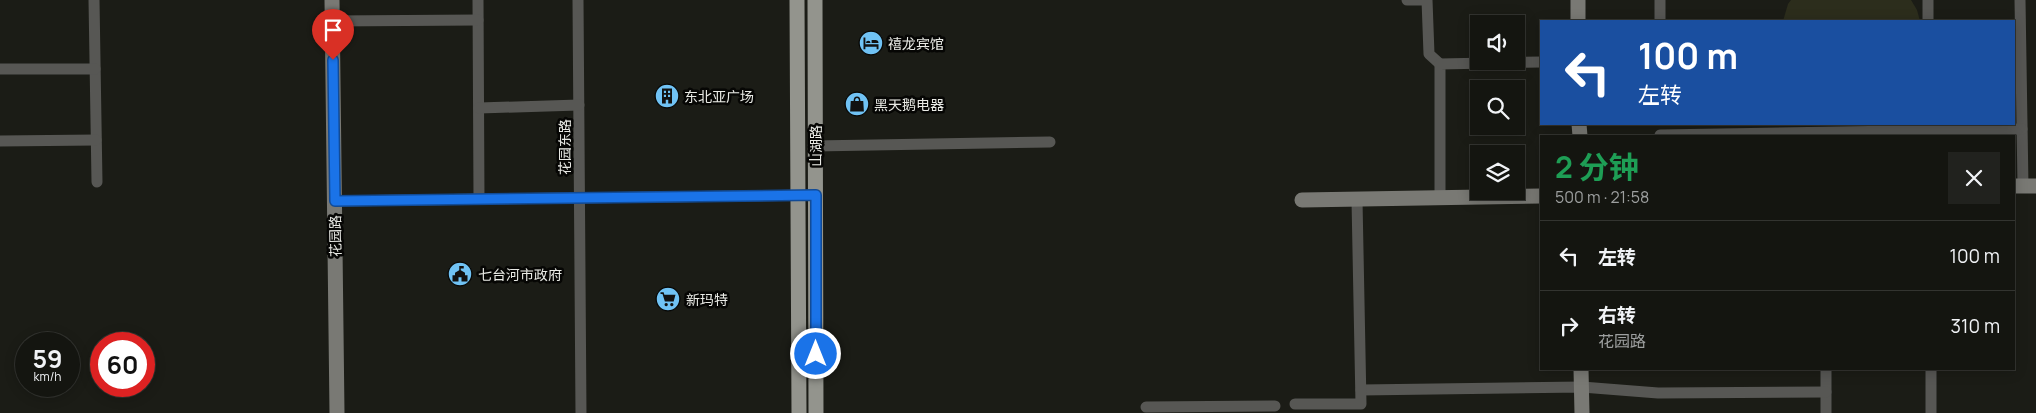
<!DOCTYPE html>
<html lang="zh">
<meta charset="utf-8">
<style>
:root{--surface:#141510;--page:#21221e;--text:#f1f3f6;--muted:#9d9f9f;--line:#333430}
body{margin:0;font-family:Manrope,"Noto Sans SC",sans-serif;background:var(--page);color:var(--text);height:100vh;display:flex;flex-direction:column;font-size:19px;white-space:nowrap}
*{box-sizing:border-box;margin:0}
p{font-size:16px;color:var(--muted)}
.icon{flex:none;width:28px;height:28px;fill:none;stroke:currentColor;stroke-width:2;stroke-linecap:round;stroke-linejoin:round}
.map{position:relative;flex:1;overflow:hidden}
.sheet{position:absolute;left:1540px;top:135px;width:475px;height:235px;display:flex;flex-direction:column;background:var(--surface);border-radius:0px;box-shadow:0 2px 12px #0003,0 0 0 1px var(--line)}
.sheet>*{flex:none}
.top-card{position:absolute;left:1540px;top:20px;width:475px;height:105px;border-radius:0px;box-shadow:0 2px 12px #0003,0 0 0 1px var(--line);background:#1a4fa0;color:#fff;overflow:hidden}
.fabs{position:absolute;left:1470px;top:15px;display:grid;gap:10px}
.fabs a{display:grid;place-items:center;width:55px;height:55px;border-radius:0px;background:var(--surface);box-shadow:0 2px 12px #0003,0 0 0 1px var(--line);font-size:25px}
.speed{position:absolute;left:15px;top:332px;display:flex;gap:10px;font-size:25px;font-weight:700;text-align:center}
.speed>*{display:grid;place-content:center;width:65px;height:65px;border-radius:50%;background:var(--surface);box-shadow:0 2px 12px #0003,0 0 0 1px var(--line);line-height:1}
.speed small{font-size:12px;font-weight:400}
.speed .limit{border:8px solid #d22;background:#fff;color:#111}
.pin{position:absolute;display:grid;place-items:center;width:42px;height:42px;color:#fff;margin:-51px -21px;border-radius:50% 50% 50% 0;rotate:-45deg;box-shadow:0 0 5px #0007}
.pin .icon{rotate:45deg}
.me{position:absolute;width:55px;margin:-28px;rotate:0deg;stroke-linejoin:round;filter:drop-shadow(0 0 4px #0008)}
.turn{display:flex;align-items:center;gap:18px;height:105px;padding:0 15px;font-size:22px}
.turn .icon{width:65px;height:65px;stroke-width:2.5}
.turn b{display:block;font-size:35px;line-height:42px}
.round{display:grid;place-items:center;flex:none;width:52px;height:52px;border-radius:0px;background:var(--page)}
.overview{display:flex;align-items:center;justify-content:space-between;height:85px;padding:0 15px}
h1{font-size:30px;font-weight:700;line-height:38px;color:#1e9e55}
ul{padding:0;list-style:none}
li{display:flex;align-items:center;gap:15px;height:70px;padding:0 15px;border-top:1px solid var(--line)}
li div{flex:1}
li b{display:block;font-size:19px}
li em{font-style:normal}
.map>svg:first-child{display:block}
</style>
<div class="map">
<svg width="2036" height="413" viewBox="0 0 2036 413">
<rect width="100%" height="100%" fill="#1b1c16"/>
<!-- pitch -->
<path fill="#2c2d1c" d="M1791,0H1911L1917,10L1920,21H1783L1788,4Z"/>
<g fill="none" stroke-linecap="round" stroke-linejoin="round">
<!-- street -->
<g stroke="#575754" stroke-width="11">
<path d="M94,0L97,182"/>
<path d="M478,0L479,199"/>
<path d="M578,0L581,413"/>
<path d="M1407,0H1427L1429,54L1440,64"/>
<path d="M1660,0V21"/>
<path d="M1928,0V21"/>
<path d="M2020,0L2023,186"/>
<path d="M332,21L478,20"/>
<path d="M0,69H95"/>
<path d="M479,108L579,105"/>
<path d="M1660,135L2022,129"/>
<path d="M0,141L96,140"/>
<path d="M814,146L1050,142"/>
<path d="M1440,198V64L1541,62"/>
<path d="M335,201L816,195"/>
<path d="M1826,369V413"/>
<path d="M1361,390L1582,387L1658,393L1826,392"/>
<path d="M1295,404H1361L1357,200"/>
<path d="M1146,407L1275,406"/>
<path d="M1931,413V369"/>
</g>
<!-- secondary -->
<g stroke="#797974" stroke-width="15">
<path d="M332,0L337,413"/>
<path d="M1578,0V21"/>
<path d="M1579,124L1580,136"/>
<path d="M2014,186H2036"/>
<path d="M1302,200L1541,196"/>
<path d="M1581,369L1582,413"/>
</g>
<!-- primary -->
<g stroke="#93948d" stroke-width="15">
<path d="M797,0L799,413"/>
<path d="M815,0L816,413"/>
</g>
</g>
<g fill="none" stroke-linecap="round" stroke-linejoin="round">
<!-- route casing -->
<g stroke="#114b97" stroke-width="12">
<path id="route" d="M333,60L335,201L816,195V354"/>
</g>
<!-- route -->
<use href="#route" stroke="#1a73e8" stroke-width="9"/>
</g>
<!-- icons -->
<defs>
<g id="hotel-disc" transform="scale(1.25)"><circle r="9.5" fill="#70c2f4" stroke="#060604"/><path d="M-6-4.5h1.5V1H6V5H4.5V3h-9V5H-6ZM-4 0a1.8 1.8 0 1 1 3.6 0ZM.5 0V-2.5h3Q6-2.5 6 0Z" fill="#111"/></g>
<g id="building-disc" transform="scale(1.25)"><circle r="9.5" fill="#70c2f4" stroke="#060604"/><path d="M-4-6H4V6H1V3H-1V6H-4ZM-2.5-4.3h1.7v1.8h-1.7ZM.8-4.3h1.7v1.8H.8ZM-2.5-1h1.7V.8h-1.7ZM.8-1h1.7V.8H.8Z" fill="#111"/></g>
<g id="shop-disc" transform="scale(1.25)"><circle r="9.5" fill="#70c2f4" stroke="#060604"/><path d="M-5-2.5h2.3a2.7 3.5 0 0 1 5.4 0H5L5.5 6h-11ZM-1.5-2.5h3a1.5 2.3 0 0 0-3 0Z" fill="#111"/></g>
<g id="civic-disc" transform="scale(1.25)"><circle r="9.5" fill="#70c2f4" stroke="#060604"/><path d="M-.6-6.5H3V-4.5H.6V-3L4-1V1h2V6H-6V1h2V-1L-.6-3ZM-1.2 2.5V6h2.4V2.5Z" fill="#111"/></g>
<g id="supermarket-disc" transform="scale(1.25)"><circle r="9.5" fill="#70c2f4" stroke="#060604"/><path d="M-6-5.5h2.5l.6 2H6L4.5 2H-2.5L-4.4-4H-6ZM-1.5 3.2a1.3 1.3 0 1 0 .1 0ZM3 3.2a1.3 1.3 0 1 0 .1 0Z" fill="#111"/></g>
</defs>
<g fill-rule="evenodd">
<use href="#hotel-disc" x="871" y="43"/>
<use href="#building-disc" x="667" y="96"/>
<use href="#shop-disc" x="857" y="104"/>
<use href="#civic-disc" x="460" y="274"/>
<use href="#supermarket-disc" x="668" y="299"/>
</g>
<g text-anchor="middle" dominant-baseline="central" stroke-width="5" stroke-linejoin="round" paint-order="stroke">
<!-- poi labels -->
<g font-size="14" fill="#e9eae5" stroke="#060604" text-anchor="start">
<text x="888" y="43">禧龙宾馆</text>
<text x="684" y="96">东北亚广场</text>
<text x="874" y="104">黑天鹅电器</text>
<text x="478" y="274">七台河市政府</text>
<text x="686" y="299">新玛特</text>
</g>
<!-- street labels -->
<g font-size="14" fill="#e9eae5" stroke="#060604">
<text transform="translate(815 146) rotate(-90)">山湖路</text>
<text transform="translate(564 147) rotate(-90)">花园东路</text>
<text transform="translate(335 236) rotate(-91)">花园路</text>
</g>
</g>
</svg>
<div class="fabs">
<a><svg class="icon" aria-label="sound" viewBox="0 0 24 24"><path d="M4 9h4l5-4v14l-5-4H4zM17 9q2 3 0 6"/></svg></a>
<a><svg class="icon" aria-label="search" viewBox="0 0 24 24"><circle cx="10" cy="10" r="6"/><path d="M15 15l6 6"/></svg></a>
<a><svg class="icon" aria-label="layers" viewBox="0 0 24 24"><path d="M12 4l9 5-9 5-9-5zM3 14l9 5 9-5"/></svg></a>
</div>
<div class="speed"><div>59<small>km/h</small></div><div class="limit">60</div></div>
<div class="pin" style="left:333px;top:60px;background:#d93025"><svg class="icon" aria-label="arrive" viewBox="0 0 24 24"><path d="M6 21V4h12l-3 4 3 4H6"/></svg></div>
<svg class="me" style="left:816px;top:354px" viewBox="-20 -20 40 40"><circle r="17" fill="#1a73e8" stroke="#fff" stroke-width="3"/><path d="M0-11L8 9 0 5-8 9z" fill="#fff"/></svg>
<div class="top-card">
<div class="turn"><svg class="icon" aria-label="left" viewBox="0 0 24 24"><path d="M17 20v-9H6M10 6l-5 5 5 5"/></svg><div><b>100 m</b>左转</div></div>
</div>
<section class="sheet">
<div class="overview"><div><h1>2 分钟</h1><p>500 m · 21:58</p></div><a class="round"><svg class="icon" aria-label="close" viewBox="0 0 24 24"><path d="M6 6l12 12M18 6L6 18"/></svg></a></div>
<ul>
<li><svg class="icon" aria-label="left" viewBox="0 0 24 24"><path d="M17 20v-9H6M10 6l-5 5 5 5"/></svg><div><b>左转</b></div><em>100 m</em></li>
<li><svg class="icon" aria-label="right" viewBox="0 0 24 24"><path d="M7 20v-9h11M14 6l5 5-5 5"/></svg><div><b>右转</b><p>花园路</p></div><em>310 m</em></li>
</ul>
</section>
</div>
